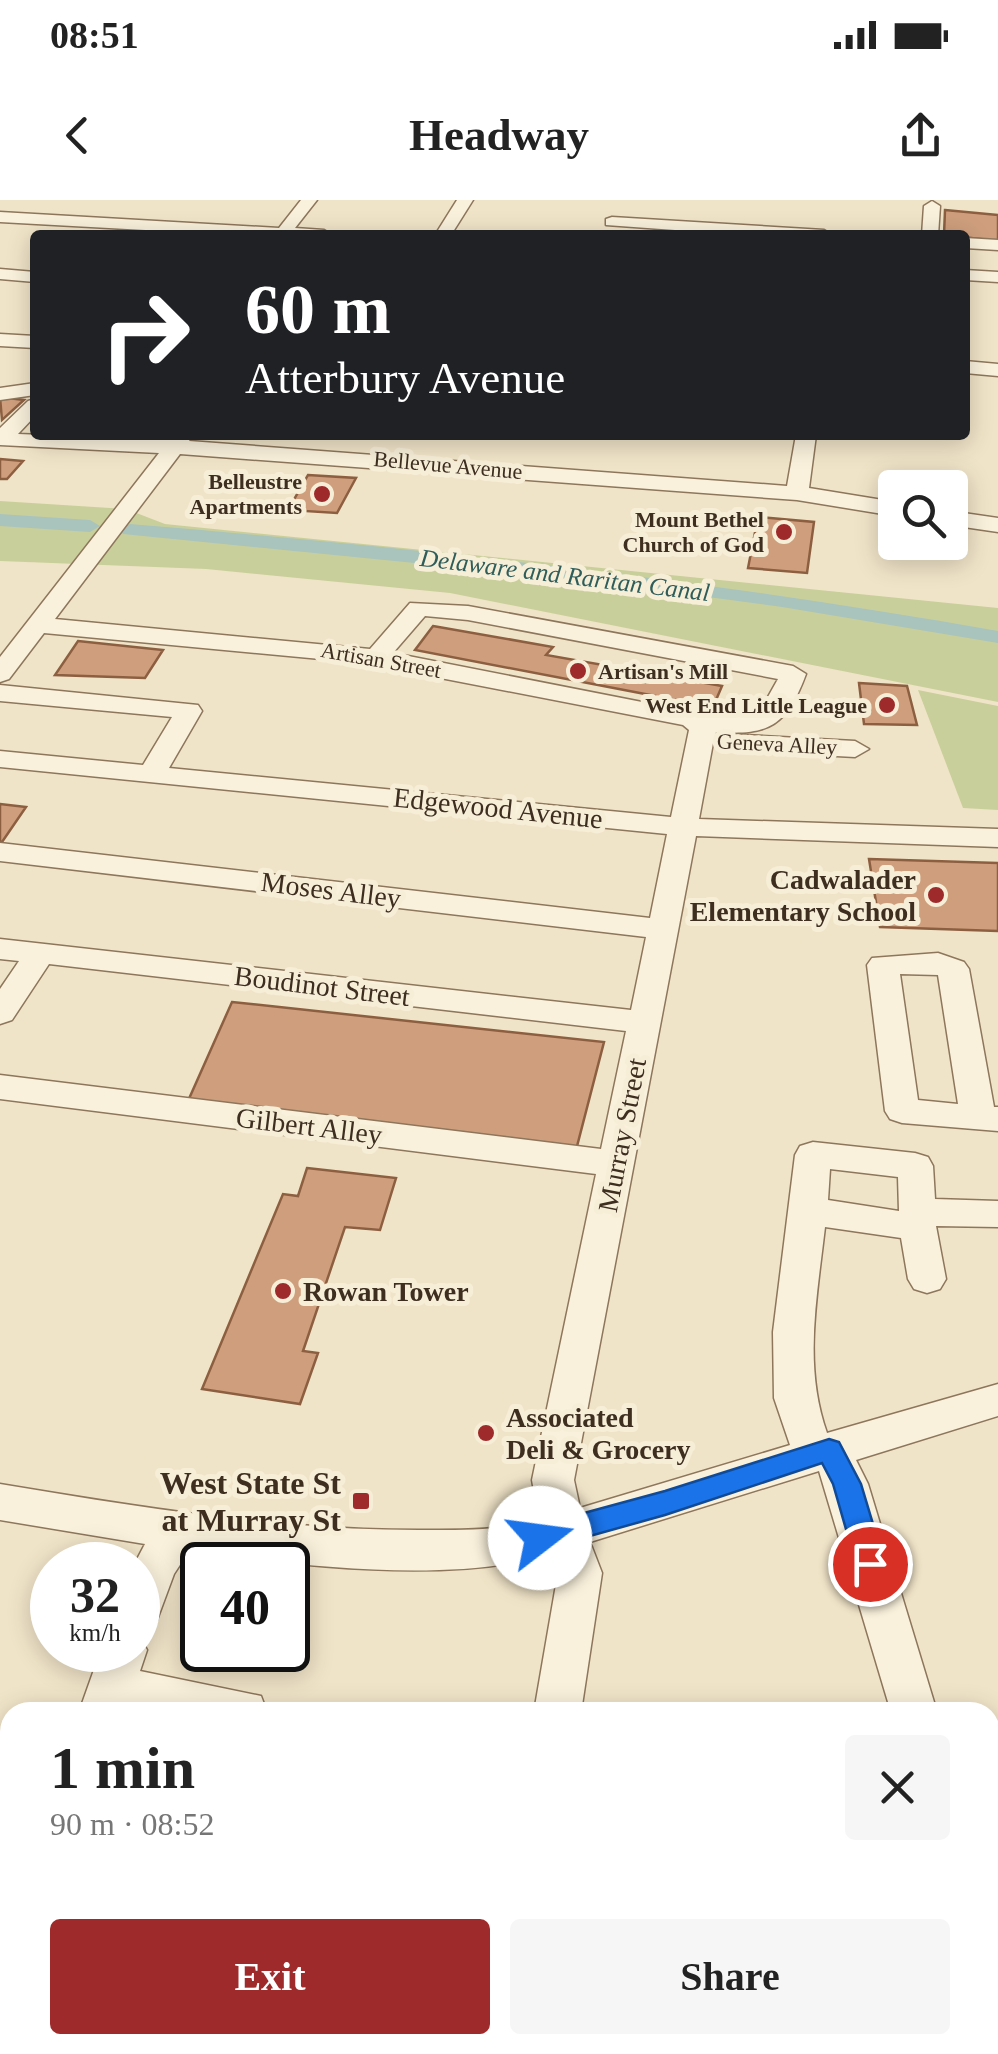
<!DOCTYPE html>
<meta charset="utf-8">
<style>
:root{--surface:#fff;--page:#f6f6f6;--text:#222;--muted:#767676;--accent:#9e2a2b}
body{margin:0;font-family:"Times New Roman",serif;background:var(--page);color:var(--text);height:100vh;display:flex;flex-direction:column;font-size:38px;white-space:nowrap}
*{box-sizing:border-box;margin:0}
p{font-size:32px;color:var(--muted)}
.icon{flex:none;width:55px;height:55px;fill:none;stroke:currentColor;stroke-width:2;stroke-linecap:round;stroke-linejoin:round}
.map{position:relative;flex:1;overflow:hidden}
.sheet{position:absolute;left:0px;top:1502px;width:1000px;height:352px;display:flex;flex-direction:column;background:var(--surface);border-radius:30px 30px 0 0;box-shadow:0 5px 25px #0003}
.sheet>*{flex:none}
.guide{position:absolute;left:30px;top:30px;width:940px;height:210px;border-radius:10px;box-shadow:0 5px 25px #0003;background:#202124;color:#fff;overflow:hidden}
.buttons{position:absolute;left:878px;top:270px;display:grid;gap:20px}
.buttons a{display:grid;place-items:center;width:90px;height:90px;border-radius:10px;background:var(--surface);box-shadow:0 5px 25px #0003;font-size:50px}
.speed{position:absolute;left:30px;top:1342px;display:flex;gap:20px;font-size:50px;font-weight:700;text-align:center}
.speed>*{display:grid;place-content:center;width:130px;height:130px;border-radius:50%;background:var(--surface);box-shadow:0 5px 25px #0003;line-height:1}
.speed small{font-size:25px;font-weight:400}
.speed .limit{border:5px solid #111;border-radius:15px;background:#fff;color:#111}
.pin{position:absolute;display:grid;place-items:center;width:85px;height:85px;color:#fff;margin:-42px;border:5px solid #fff;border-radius:50%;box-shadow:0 2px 10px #0007}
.me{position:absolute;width:110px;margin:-55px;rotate:75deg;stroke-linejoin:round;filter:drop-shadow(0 0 8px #0008)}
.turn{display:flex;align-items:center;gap:35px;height:210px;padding:0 50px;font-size:45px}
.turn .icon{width:130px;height:130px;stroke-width:2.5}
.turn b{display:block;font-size:70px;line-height:85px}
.round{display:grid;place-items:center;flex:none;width:105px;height:105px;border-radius:10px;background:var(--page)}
.overview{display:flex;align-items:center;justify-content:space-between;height:170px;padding:0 50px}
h1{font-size:60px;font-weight:700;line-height:75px}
.action{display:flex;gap:20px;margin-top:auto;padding:20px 50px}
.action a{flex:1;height:115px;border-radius:10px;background:var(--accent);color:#fff;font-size:40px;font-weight:700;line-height:115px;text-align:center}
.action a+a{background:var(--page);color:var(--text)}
.status{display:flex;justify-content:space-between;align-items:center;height:70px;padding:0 50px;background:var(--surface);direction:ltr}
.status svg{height:28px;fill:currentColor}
header{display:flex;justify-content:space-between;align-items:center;height:130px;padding:0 50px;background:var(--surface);font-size:45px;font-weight:700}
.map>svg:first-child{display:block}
</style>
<div class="status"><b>08:51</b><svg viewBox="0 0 49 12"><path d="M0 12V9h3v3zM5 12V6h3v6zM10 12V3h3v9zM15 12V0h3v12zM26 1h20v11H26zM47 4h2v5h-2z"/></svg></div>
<header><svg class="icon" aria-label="back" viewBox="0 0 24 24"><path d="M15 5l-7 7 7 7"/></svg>Headway<svg class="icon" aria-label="share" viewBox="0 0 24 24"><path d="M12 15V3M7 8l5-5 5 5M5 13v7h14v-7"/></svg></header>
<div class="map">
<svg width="998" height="1854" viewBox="0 0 998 1854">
<rect width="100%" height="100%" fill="#f0e4c8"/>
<!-- green -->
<g fill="#c9cf9b">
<path d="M0,301L126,309L165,324L998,408V502L450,393L206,369L0,361Z"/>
<path d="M918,490L998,506V610L963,608Z"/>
</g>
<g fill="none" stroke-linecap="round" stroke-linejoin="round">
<!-- canal -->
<g fill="#a9c4bc" fill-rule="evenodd">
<path d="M0,314L90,320L100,326L90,332L0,326Z"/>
<path d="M130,324C421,348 710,380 998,431V443L782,407L566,378L123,334L120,330Z"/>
</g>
</g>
<!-- building -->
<g fill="#cf9f7d" stroke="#8d5f41" stroke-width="2.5">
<path d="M945,10L998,15V41L944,35Z"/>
<path d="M0,197L24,200L2,220Z"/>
<path d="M0,259L23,261L7,279H0Z"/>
<path d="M308,275L356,278L337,313L288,310Z"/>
<path d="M758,317L814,322L807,373L748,368Z"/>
<path d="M433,426L553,447L546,455L722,486L713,507L415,450Z"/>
<path d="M78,441L163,450L145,478L55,475Z"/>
<path d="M859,483L907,486L917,525L864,524Z"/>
<path d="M0,604L26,607L2,642H0Z"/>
<path d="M869,659L998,663V731L880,727Z"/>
<path d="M232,802L604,842L576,950L188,901Z"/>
<path d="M307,968L396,978L380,1030L345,1027L303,1151L318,1153L300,1204L202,1189L283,994L298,996Z"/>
</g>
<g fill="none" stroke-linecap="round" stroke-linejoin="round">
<!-- minor casing -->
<g stroke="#8d765c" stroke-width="3">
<g id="minor">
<path d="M301,0H317L295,28L324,30L332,35H236L0,22V12L279,28Z"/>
<path d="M457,0H473L451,35H435Z"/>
<path d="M932,1L940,6L938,35H922L924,6Z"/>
<path d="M612,17L824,30L832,35H744L606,25V19Z"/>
<path d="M965,38L998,40V50L965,48Z"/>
<path d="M0,69L35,72V82L0,79Z"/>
<path d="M965,70L998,72V82L965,80Z"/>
<path d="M0,134L35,136V148L0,146Z"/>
<path d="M965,161L998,164V176L965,173Z"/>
<path d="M35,183V195L0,200V188Z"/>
<path d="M35,199V216L18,234L168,240L172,235H193L189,241L787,286L796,235H816L809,288L895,302V316L797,300L180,254L55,419L370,449L410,403L468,406L793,466L806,474C787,525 770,536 716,532L714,540L726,534L855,541L869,549L855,557L726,550L713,543L699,619L998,629V647L696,636L574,1280L580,1308L790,1245L774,1198L773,1132L795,955L800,946L813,942L915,953L928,957L933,966L935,999L998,1001V1027L936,1026L946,1079L940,1089L927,1093L914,1089L908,1079L901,1038L825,1027C817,1097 803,1166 827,1233L998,1184V1216L856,1260L868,1284L937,1512H891L819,1271L590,1342L602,1373L581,1512H534L558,1373L551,1354C448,1385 295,1365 189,1351L174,1374L154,1428L138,1434V1365H134L145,1344L0,1320V1284C138,1307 277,1330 418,1330C458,1330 501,1331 539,1320L532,1280L596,974L0,899V875L601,949L626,831L49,764L12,820L0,824V789L19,761L0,759V739L631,810L646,737L0,661V643L650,718L667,634L0,567V551L143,565L172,517L0,501V485L198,505L202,511L169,568L671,617L689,530L683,525L363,463L44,433L9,479L0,482V457L159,253L0,245V228L28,201ZM425,416L468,420L778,479L760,511L749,517L703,514L393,453ZM830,969L898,977L899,1011L828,1000Z"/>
<path d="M950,311L998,318V332L950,325Z"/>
<path d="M938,753L964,762L969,769L994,907H998V931L902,923L890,919L885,911L867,765L872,758ZM900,774L938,775L958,904L918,900Z"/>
<path d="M138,1434L147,1450L140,1471L261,1496L267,1512H79L101,1450H138Z"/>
<path d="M0,1604L10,1605V1653L0,1652Z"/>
<path d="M10,1740V1816L0,1821V1744Z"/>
<path d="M990,1745L998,1748V1825L990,1821Z"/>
<path d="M473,1845H527L526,1854H472Z"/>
</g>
</g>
<!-- minor -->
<use href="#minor" fill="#faf1dc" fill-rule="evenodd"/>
</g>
<!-- route -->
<path fill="#1a73e8" stroke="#114b97" stroke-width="2.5" d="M829,1239L839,1242L861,1284L885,1364L880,1373L870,1376L860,1373L856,1364L833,1284L822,1263L665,1315L540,1350L530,1346L526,1338L530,1329L540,1325L665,1291Z"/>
<!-- markers -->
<g fill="#9e2a2b" stroke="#f7eed8" stroke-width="4">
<circle cx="322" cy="294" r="10"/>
<circle cx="784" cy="332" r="10"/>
<circle cx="578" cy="471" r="10"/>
<circle cx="887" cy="505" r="10"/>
<circle cx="936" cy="695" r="10"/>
<circle cx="283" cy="1091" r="10"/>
<circle cx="486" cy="1233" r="10"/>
<rect x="351" y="1291" width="20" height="20" rx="5"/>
</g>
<g text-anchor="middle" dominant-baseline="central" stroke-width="10" stroke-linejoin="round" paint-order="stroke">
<!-- far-street labels -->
<g font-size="22" fill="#3d2e20" stroke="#f7eed8">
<text transform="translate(448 265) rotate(5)">Bellevue Avenue</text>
<text transform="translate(381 460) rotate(10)">Artisan Street</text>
<text transform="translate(777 544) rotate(3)">Geneva Alley</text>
</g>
<!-- far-poi labels -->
<g font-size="22" font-weight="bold" fill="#3d2e20" stroke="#f7eed8" text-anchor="end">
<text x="302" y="281">Belleustre<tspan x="302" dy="25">Apartments</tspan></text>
<text x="764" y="319">Mount Bethel<tspan x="764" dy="25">Church of God</tspan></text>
<text x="598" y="471" text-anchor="start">Artisan's Mill</text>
<text x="867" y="505">West End Little League</text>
</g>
<!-- far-water labels -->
<g font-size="25" font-style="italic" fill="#2f5d5a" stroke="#f7eed8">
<text transform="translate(565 375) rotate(7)">Delaware and Raritan Canal</text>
</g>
<!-- street labels -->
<g font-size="28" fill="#3d2e20" stroke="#f7eed8">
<text transform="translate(498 608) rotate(6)">Edgewood Avenue</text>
<text transform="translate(331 690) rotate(7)">Moses Alley</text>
<text transform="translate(322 786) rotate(7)">Boudinot Street</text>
<text transform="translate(309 926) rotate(7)">Gilbert Alley</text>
<text transform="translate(622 935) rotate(-79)">Murray Street</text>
</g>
<!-- poi labels -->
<g font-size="28" font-weight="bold" fill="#3d2e20" stroke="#f7eed8" text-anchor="start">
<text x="916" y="679" text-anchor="end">Cadwalader<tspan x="916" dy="32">Elementary School</tspan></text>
<text x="303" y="1091">Rowan Tower</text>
<text x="506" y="1217">Associated<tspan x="506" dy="32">Deli &amp; Grocery</tspan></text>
</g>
<!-- near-poi labels -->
<g font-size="32" font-weight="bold" fill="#3d2e20" stroke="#f7eed8" text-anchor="end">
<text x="341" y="1283">West State St<tspan x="341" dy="37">at Murray St</tspan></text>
</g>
</g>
</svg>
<div class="buttons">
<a><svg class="icon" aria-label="search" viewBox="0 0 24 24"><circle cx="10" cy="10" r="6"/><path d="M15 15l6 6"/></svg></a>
</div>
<div class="speed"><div>32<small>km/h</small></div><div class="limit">40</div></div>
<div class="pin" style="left:870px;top:1364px;background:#d93025"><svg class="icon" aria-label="arrive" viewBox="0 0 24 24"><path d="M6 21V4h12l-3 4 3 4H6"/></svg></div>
<svg class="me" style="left:540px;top:1338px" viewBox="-20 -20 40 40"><circle r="19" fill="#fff"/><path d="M0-13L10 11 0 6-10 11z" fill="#1a73e8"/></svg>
<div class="guide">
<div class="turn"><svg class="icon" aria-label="right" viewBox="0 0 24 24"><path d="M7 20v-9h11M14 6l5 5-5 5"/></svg><div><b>60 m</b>Atterbury Avenue</div></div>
</div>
<section class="sheet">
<div class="overview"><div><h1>1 min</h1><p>90 m · 08:52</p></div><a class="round"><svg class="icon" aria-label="close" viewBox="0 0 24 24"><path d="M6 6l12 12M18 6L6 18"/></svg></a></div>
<div class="action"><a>Exit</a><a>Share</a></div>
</section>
</div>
